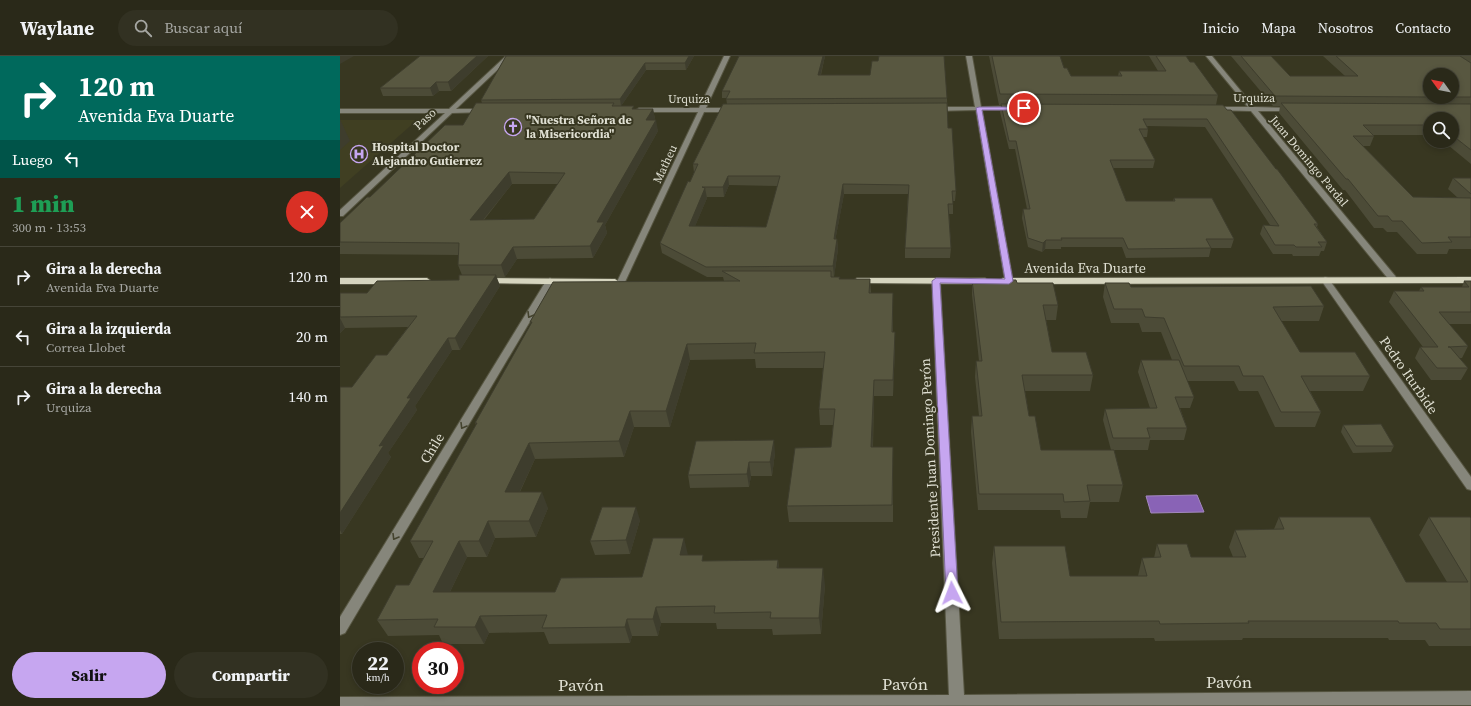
<!DOCTYPE html>
<html lang="es">
<meta charset="utf-8">
<style>
:root{--surface:#2a2919;--page:#323122;--text:#f1f3f6;--muted:#a5a6a2;--line:#464538;--accent:#c6a6f0}
body{margin:0;font-family:"Source Serif 4",serif;background:var(--page);color:var(--text);height:100vh;display:flex;flex-direction:column;font-size:15px;white-space:nowrap}
*{box-sizing:border-box;margin:0}
p{font-size:13px;color:var(--muted)}
.icon{flex:none;width:22px;height:22px;fill:none;stroke:currentColor;stroke-width:2;stroke-linecap:round;stroke-linejoin:round}
.map{position:relative;flex:1;overflow:hidden}
.side{display:flex;flex-direction:column;background:var(--surface);width:340px}
.side>*{flex:none}
.guide{background:#00695c;color:#fff;overflow:hidden}
.needle{width:26px;rotate:303deg}
.controls{position:absolute;left:1083px;top:12px;display:grid;gap:8px}
.controls a{display:grid;place-items:center;width:36px;height:36px;border-radius:50%;background:var(--surface);box-shadow:0 2px 6px #0003,0 0 0 1px var(--line);font-size:20px}
.speed{position:absolute;left:12px;top:586px;display:flex;gap:8px;font-size:20px;font-weight:700;text-align:center}
.speed>*{display:grid;place-content:center;width:52px;height:52px;border-radius:50%;background:var(--surface);box-shadow:0 2px 6px #0003,0 0 0 1px var(--line);line-height:1}
.speed small{font-size:10px;font-weight:400}
.speed .limit{border:6px solid #d22;background:#fff;color:#111}
.pin{position:absolute;display:grid;place-items:center;width:34px;height:34px;color:#fff;margin:-17px;border:2px solid #fff;border-radius:50%;box-shadow:0 1px 4px #0007}
.me{position:absolute;width:44px;margin:-22px;rotate:357deg;stroke-linejoin:round;filter:drop-shadow(0 0 3px #0008)}
.turn{display:flex;align-items:center;gap:14px;height:84px;padding:0 12px;font-size:18px}
.turn .icon{width:52px;height:52px;stroke-width:2.5}
.turn b{display:block;font-size:28px;line-height:34px}
.then{display:flex;align-items:center;height:38px;padding:0 12px;background:#0003;gap:8px;font-size:15px}
.round{display:grid;place-items:center;flex:none;width:42px;height:42px;border-radius:21px;background:var(--page)}
.overview{display:flex;align-items:center;justify-content:space-between;height:68px;padding:0 12px}
h1{font-size:24px;font-weight:800;line-height:30px;color:#1e9e55}
.button{display:flex;gap:8px;margin-top:auto;padding:8px 12px}
.button a{flex:1;height:46px;border-radius:24px;background:var(--accent);color:#111;font-size:16px;font-weight:800;line-height:46px;text-align:center}
.button a+a{background:var(--page);color:var(--text)}
ul{padding:0;list-style:none}
li{display:flex;align-items:center;gap:12px;height:60px;padding:0 12px;border-top:1px solid var(--line)}
li div{flex:1}
li b{display:block;font-size:15px}
li em{font-style:normal}
header{display:flex;align-items:center;gap:24px;box-sizing:border-box;height:56px;padding:0 20px;background:var(--surface);border-bottom:1px solid var(--line)}
header strong{font-size:19px}
nav{display:flex;gap:22px;margin-inline-start:auto;font-size:14px}
.search{width:280px;height:36px;background:var(--page);display:flex;align-items:center;gap:10px;box-sizing:border-box;padding:0 14px;border-radius:22px;color:var(--muted);font-size:15px}
main{display:flex;flex:1;min-height:0}
.map>svg:first-child{display:block}
</style>
<header>
<strong>Waylane</strong>
<div class="search"><svg class="icon" aria-label="search" viewBox="0 0 24 24"><circle cx="10" cy="10" r="6"/><path d="M15 15l6 6"/></svg>Buscar aquí</div>
<nav><a>Inicio</a><a>Mapa</a><a>Nosotros</a><a>Contacto</a></nav>
</header>
<main>
<section class="side">
<div class="guide">
<div class="turn"><svg class="icon" aria-label="right" viewBox="0 0 24 24"><path d="M7 20v-9h11M14 6l5 5-5 5"/></svg><div><b>120 m</b>Avenida Eva Duarte</div></div>
<div class="then">Luego<svg class="icon" aria-label="left" viewBox="0 0 24 24"><path d="M17 20v-9H6M10 6l-5 5 5 5"/></svg></div>
</div>
<div class="overview"><div><h1>1 min</h1><p>300 m · 13:53</p></div><a class="round" style="background:#d93025;color:#fff"><svg class="icon" aria-label="close" viewBox="0 0 24 24"><path d="M6 6l12 12M18 6L6 18"/></svg></a></div>
<ul>
<li><svg class="icon" aria-label="right" viewBox="0 0 24 24"><path d="M7 20v-9h11M14 6l5 5-5 5"/></svg><div><b>Gira a la derecha</b><p>Avenida Eva Duarte</p></div><em>120 m</em></li>
<li><svg class="icon" aria-label="left" viewBox="0 0 24 24"><path d="M17 20v-9H6M10 6l-5 5 5 5"/></svg><div><b>Gira a la izquierda</b><p>Correa Llobet</p></div><em>20 m</em></li>
<li><svg class="icon" aria-label="right" viewBox="0 0 24 24"><path d="M7 20v-9h11M14 6l5 5-5 5"/></svg><div><b>Gira a la derecha</b><p>Urquiza</p></div><em>140 m</em></li>
</ul>
<div class="button"><a>Salir</a><a>Compartir</a></div>
</section>
<div class="map">
<svg width="1131" height="650" viewBox="0 0 1131 650">
<rect width="100%" height="100%" fill="#383721"/>
<!-- built -->
<path fill="#403f22" d="M0,64H77L0,132Z"/>
<!-- water -->
<path fill="#8963b6" stroke="#a388be" d="M857,439L864,456L811,457L806,440Z"/>
<g fill="none" stroke-linecap="round" stroke-linejoin="round">
<!-- minor casing -->
<g stroke="#565541" stroke-width="2">
<g id="minor">
<path d="M166,0H172L116,53H145L148,55L147,56L112,57L3,160H0V154L105,57H0V53H109Z"/>
<path d="M384,0H390L366,52H393L396,54L393,56H364L285,226L284,228H278L277,226L358,56H299L296,54L299,52H359Z"/>
<path d="M626,0H632L641,51L673,50L676,52L673,54H642L673,225L669,228L665,225L636,54L595,55L592,53L595,51H635Z"/>
<path d="M866,0H872L914,51L955,52V54L953,55H918L1056,221L1057,223L1056,225H1050L911,55L871,54V52L873,51H908Z"/>
<path d="M985,221L988,222L1131,421V434L1127,433L981,224Z"/>
<path d="M210,222L214,225L5,577L0,579V561L206,225Z"/>
<path d="M596,222L600,225L624,639L1131,635V649L0,650V641L609,639L592,225Z"/>
</g>
</g>
<!-- major casing -->
<g stroke="#565541" stroke-width="2">
<g id="major">
<path d="M1131,221V227L663,228L659,225L663,222Z"/>
<path d="M0,222H87L91,225L87,228H0Z"/>
<path d="M145,222L275,223L279,226L275,229L142,227L141,225L142,223Z"/>
<path d="M517,222H645L649,225L645,228L514,227L513,225Z"/>
</g>
</g>
<!-- minor -->
<use href="#minor" fill="#86867b" fill-rule="evenodd"/>
<!-- major -->
<use href="#major" fill="#d6d5bf" fill-rule="evenodd"/>
</g>
<!-- wall -->
<g fill="#4c4b37" fill-rule="evenodd">
<path d="M80,0H148L111,35H99L93,40H43L40,32Z"/>
<path d="M166,0H354L346,14H306L281,50L294,53H313L315,63L314,64L318,75L265,169L267,177L253,202L177,203L165,221H156L160,230L120,294H112L75,350L77,354L48,397L51,401L2,478H0V331H12L47,299L68,271L5,272L0,277V237H27L119,224L122,219L118,209L119,199L0,198V167L30,141L123,69L142,47L141,44ZM172,128H218L194,163L144,164Z"/>
<path d="M485,0L481,19L607,42L608,72L616,135L615,145H613V158H609L611,192L610,202H565V192L568,138H504L496,180V183H497L498,193L494,221L500,223H530L531,237L553,252V276L555,291L553,340H534L533,391L553,407V466H449L447,450L491,391L493,369H480L479,353L483,312H416L415,303L350,304L330,371H294L284,401L195,403L180,436L208,452L196,481L155,482L147,501H127L110,536H215L302,521L348,499L364,505L438,504L439,512L485,529L481,578L433,579L432,573H377L376,567H321L318,580H292L290,587L209,588L204,576L149,577L144,588H103L99,579L48,580L37,564L69,529L84,502H79L70,485L136,369L135,367L191,269L190,266L384,225L383,221H367L322,197L320,187L354,117L353,108L387,48L386,42H382V35ZM389,129L438,130L426,171L355,170L367,142V141H384Z"/>
<path d="M649,0H720L724,12L731,20H778L779,15H818L809,0H846L850,6L878,39L876,49L978,168L977,171L987,186L984,195H981L979,200H953L952,198H933L920,178L923,169H930L865,71L807,70L808,73L807,81H803L815,104L813,112H773L786,145H833L834,142L894,183L891,192H871L869,201L786,202L782,191H721V193H705L702,196L688,191L682,162L683,153H687L675,93H669L660,56L661,49H659Z"/>
<path d="M891,0H931L950,20H1005L983,0H1131V108L1103,85H1112V63H1090V79H1033L1034,80L1030,90H1023L1073,141L1118,142L1108,133L1113,122H1131V193H1109L1107,198H1077L1057,176H1047L1043,172H1034L1005,134H1003L939,57L940,50H933ZM1090,19H1112V41H1090Z"/>
<path d="M632,224L677,227L718,249L716,264H706L712,296L753,319L750,335H685L689,360L701,394L783,429L779,446H750L747,462H721L720,454H638L631,376L632,360H639L635,321L636,305H639L632,239Z"/>
<path d="M1124,225H1131V268H1109L1128,290L1122,302H1119L1128,312L1121,324H1091L1075,302L1080,291H1083L1049,246L1054,235H1079L1081,231H1122Z"/>
<path d="M765,227L791,231L984,250L979,265H941L960,296L1030,320L1023,335H970L981,356L975,371H935L918,335H899L894,325H847L854,341L850,352H840L847,372L844,384H810L808,394H771L763,364L765,353L810,352L798,316L801,304H832L821,276H802L799,267H771L763,241Z"/>
<path d="M1003,369L1054,390L1051,396L1013,397L1001,376Z"/>
<path d="M435,397L432,420H411L409,431L350,432L348,419Z"/>
<path d="M939,461L1066,526H1107L1079,479L1089,461L1131,462V590H1089L1085,584H1049L1048,582H903L902,584L815,585L814,582L659,583L652,507L654,490L730,520H798L802,502H814L817,488L851,501H893L889,491L895,474L934,473Z"/>
<path d="M300,464L290,498L255,499L250,485Z"/>
</g>
<!-- shaded-wall -->
<g fill="#3e3d2d">
<path d="M0,0H14L0,8Z"/>
<path d="M137,0H148L111,35L108,26Z"/>
<path d="M349,0H354L346,14L345,7Z"/>
<path d="M483,0H485L479,25L478,19Z"/>
<path d="M305,7L306,14L281,50L280,43Z"/>
<path d="M96,26L99,35L93,40L90,32Z"/>
<path d="M313,53L315,63L308,75L306,64Z"/>
<path d="M0,63L10,85L0,94Z"/>
<path d="M316,64L318,75L265,169L267,177L253,202L250,190L257,166Z"/>
<path d="M169,116L172,128L134,175L130,164Z"/>
<path d="M388,120L389,129L384,141L383,131Z"/>
<path d="M503,128L504,138L496,180L495,193L494,183L496,170Z"/>
<path d="M365,132L367,142L351,180L349,170Z"/>
<path d="M497,183L498,193L494,221L493,210Z"/>
<path d="M706,184L705,193L702,196L703,187Z"/>
<path d="M173,191L177,203L165,221L161,209Z"/>
<path d="M156,219L160,230L120,294L115,282Z"/>
<path d="M0,262L5,272L0,277Z"/>
<path d="M555,276V291L553,340V324Z"/>
<path d="M108,282L112,294L75,350L77,354L48,397L51,401L2,478L0,474V457L67,342Z"/>
<path d="M347,288L350,304L330,371L326,355Z"/>
<path d="M534,324V340L532,408L531,391Z"/>
<path d="M290,355L294,371L284,401L279,385Z"/>
<path d="M434,384L435,397L432,420L430,406Z"/>
<path d="M189,387L195,403L172,452L165,436Z"/>
<path d="M409,406L411,420L409,431L407,418Z"/>
<path d="M202,436L208,452L196,481L189,465Z"/>
<path d="M296,451L300,464L290,498L286,484Z"/>
<path d="M148,465L155,482L147,501L139,485Z"/>
<path d="M344,482L348,499L344,516L340,499Z"/>
<path d="M119,485L127,501L102,552L93,536Z"/>
<path d="M438,504L440,520L437,512Z"/>
<path d="M483,512L485,529L481,578L479,562Z"/>
<path d="M316,551L321,567L318,580L313,563Z"/>
<path d="M140,560L149,577L144,588L135,571Z"/>
<path d="M287,563L292,580L290,587L285,571Z"/>
</g>
<!-- building -->
<g fill="#585740" stroke="#3e3d2d" fill-rule="evenodd">
<path d="M80,0H137L108,26H96L90,32H40Z"/>
<path d="M166,0H349L345,7H305L280,43L141,44Z"/>
<path d="M399,0H483L478,19H530L532,5H538L539,0H604L607,42L386,43L390,35H382Z"/>
<path d="M652,0H720L724,12H727L731,20H782L779,15H826L816,0H846L850,6H854L878,39L660,38Z"/>
<path d="M901,0H931L950,20H1018L996,0H1120L1131,7V41H1112V19H1090V41L935,40Z"/>
<path d="M136,47H274L272,50H294L292,53H313L306,64H316L257,166H264L250,190L173,191L161,209H118L119,187L0,186V167L27,141H30L105,69H123ZM169,116L225,117L194,163L130,164Z"/>
<path d="M607,47L608,72H612L616,135H612L613,148H608L611,192H565L569,129L503,128L496,170L494,183H497L493,210L366,211L320,187L348,125L350,126L358,108H353L383,48ZM388,120H440L426,171L349,170L365,132L362,131H383Z"/>
<path d="M941,47L1131,48V94L1112,79V63H1090V69H1023L1034,80H1013L1073,141L1131,142V181H1108L1112,186L1082,187L1062,165H1052L1048,160H1038L1008,123H1006Z"/>
<path d="M661,48L883,49L887,54H891L936,113H937L978,168H974L987,186H978L982,191H956L954,189H935L923,169L939,170L867,63H803L808,73H799L815,104H770L786,145H835L834,142H872L894,183H866L871,192L788,193L783,182H721L722,184H706L703,187L688,182L683,153H690L676,85H669Z"/>
<path d="M1113,122H1131V138Z"/>
<path d="M382,215H491V221H500L499,223H530L529,237H553L552,276H555L553,324H534L531,391H553L552,449L447,450L455,392L491,391L495,353H479L485,296L414,297L416,287L347,288L326,355H290L279,385L189,387L165,436H202L189,465H148L139,485H119L93,536H215L221,522L302,521L313,482H344L340,499H363L362,505L438,504L437,512H483L479,562H430L431,556L374,557L375,550L316,551L313,563H287L285,571L202,572L207,559L140,560L135,571H94L98,563L37,564L56,529H69L93,485H70L137,367H135L192,266H190L213,226L400,225Z"/>
<path d="M119,219H156L115,282H108L67,342H71L39,390L44,389L0,457V331H12L36,299H47L77,260L0,261V237H27L37,225L119,224Z"/>
<path d="M632,224H676L677,227H713L718,249H703L712,296H746L753,319H682L689,360H695L701,394H774L783,429H747L750,445L724,446L723,438H639L632,360H642L636,305H642Z"/>
<path d="M1124,225H1131V256H1099L1128,290L1108,291H1110L1128,312H1097L1080,291H1098L1054,235H1084L1081,231H1129Z"/>
<path d="M765,227H789L791,231L971,230L984,250L933,251L960,296H1015L1030,320H961L981,356H941L923,320H903L899,310H844L824,262L805,261L802,253H774Z"/>
<path d="M801,304H839L854,341H835L847,372H807L810,382H773L765,353L817,352Z"/>
<path d="M1041,368L1054,390H1016L1003,369Z"/>
<path d="M434,384L430,406H409L407,418L348,419L356,385Z"/>
<path d="M262,451H296L286,484L250,485Z"/>
<path d="M939,461H1030L1066,526H1128L1089,461H1130L1131,462V573H1100L1096,567H1059L1058,565H908L909,567L820,568L819,565L661,566L654,490H725L730,520H807L802,502L821,501L817,488H847L851,501H906L895,474L944,473Z"/>
</g>
<!-- one-way arrows -->
<defs><path id="oneway-chevron" d="M-2-3.5L2.5 0L-2 3.5" fill="none" stroke-width="1.6" stroke-linecap="round" stroke-linejoin="round"/></defs>
<g stroke="#44432e">
<use href="#oneway-chevron" transform="translate(190 259) rotate(121)"/>
<use href="#oneway-chevron" transform="translate(123 370) rotate(121)"/>
<use href="#oneway-chevron" transform="translate(55 481) rotate(121)"/>
</g>
<!-- route -->
<path fill="#c6a6f0" stroke="#816c9c" d="M639,51H684L687,52L684,54H642L673,225L669,228L600,227L618,537L616,540L612,542L607,540L606,537L592,225L596,222L665,223L636,52Z"/>
<!-- icons -->
<defs>
<g id="church-ring" transform="scale(0.9)"><circle r="9.5" fill="#383721" stroke="#c6a6f0" stroke-width="1.5"/><path d="M-1.2-6h2.4v3.5h3.3v2.4h-3.3V6h-2.4V-.1h-3.3v-2.4h3.3Z" fill="#c6a6f0"/></g>
<g id="hospital-ring" transform="scale(0.9)"><circle r="9.5" fill="#383721" stroke="#c6a6f0" stroke-width="1.5"/><path d="M-5-5h3v3.5h4V-5h3V5h-3V1.5h-4V5h-3Z" fill="#c6a6f0"/></g>
</defs>
<g fill-rule="evenodd">
<use href="#church-ring" x="173" y="71"/>
<use href="#hospital-ring" x="19" y="98"/>
</g>
<g text-anchor="middle" dominant-baseline="central" stroke-width="4" stroke-linejoin="round" paint-order="stroke">
<!-- far-street labels -->
<g font-size="12" fill="#dfdfd2" stroke="#383721">
<text x="914" y="42">Urquiza</text>
<text x="349" y="43">Urquiza</text>
<text transform="translate(85 63) rotate(-43)">Paso</text>
<text transform="translate(969 105) rotate(50)">Juan Domingo Pardal</text>
<text transform="translate(325 108) rotate(-65)">Matheu</text>
</g>
<!-- far-poi labels -->
<g font-size="12" font-weight="bold" fill="#dfdfd2" stroke="#383721" text-anchor="start">
<text x="186" y="64">"Nuestra Señora de<tspan x="186" dy="14">la Misericordia"</tspan></text>
<text x="32" y="91">Hospital Doctor<tspan x="32" dy="14">Alejandro Gutierrez</tspan></text>
</g>
<!-- street labels -->
<g font-size="14" fill="#dfdfd2" stroke="#383721">
<text x="745" y="212">Avenida Eva Duarte</text>
<text transform="translate(1069 319) rotate(55)">Pedro Iturbide</text>
<text transform="translate(92 392) rotate(-59)">Chile</text>
<text transform="translate(590 402) rotate(-93)">Presidente Juan Domingo Perón</text>
</g>
<!-- near-street labels -->
<g font-size="17" fill="#dfdfd2" stroke="#383721">
<text x="889" y="626">Pavón</text>
<text x="565" y="628">Pavón</text>
<text x="241" y="629">Pavón</text>
</g>
</g>
</svg>
<div class="controls">
<a><svg class="needle" viewBox="-14 -14 28 28"><path d="M0-13l5 13h-10z" fill="#e53935"/><path d="M0 13l5-13h-10z" fill="#a5a6a2"/></svg></a>
<a><svg class="icon" aria-label="search" viewBox="0 0 24 24"><circle cx="10" cy="10" r="6"/><path d="M15 15l6 6"/></svg></a>
</div>
<div class="speed"><div>22<small>km/h</small></div><div class="limit">30</div></div>
<div class="pin" style="left:684px;top:52px;background:#d93025"><svg class="icon" aria-label="arrive" viewBox="0 0 24 24"><path d="M6 21V4h12l-3 4 3 4H6"/></svg></div>
<svg class="me" style="left:612px;top:537px" viewBox="-20 -20 40 40"><path d="M0-17L14 15 0 8-14 15z" fill="#c6a6f0" stroke="#fff" stroke-width="4"/></svg>
</div>
</main>
